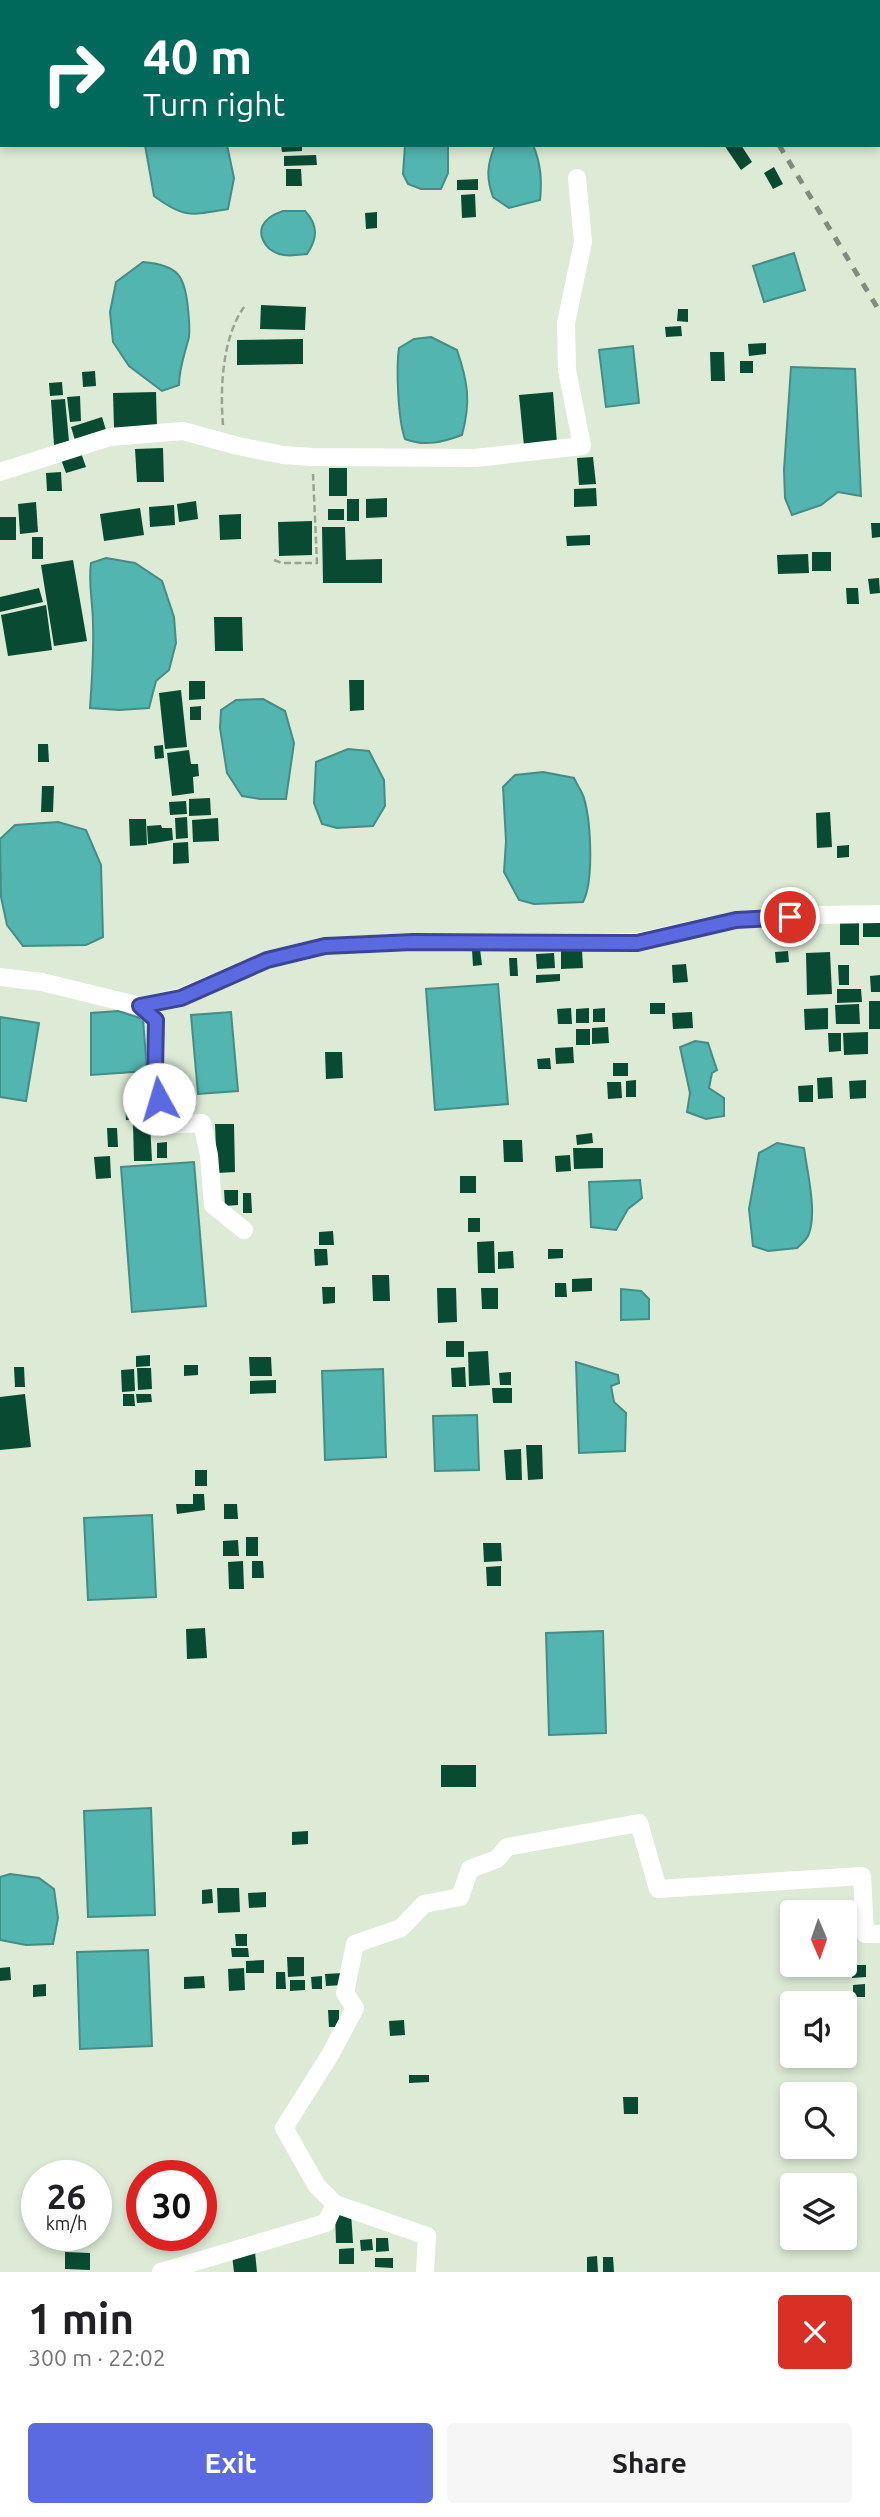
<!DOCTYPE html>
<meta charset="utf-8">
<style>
:root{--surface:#fff;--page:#f6f6f6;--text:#202124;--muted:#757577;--accent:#5c6ae2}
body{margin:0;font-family:Ubuntu,sans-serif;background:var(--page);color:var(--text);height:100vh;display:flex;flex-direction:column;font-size:26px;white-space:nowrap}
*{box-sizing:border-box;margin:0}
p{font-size:23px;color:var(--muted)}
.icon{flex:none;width:38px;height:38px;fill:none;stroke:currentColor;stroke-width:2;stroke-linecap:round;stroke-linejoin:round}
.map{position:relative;height:2272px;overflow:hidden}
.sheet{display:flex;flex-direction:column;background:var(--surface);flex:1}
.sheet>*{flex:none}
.top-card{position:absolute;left:0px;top:0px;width:880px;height:147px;box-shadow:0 4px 10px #0003;background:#00695c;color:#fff;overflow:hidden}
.needle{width:46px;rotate:178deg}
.tools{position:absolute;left:780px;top:1900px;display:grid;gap:14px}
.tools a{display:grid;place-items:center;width:77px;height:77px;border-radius:7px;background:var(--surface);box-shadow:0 4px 10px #0003;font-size:35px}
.speed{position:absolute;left:21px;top:2160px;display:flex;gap:14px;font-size:35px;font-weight:700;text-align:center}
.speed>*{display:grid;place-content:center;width:91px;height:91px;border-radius:50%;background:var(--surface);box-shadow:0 4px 10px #0003;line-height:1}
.speed small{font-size:18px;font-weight:400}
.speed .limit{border:10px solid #d22;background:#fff;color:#111}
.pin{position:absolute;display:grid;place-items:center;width:60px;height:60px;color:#fff;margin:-30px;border:4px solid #fff;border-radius:50%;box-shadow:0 2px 7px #0007}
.me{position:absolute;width:77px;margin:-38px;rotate:354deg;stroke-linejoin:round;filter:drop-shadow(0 0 5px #0008)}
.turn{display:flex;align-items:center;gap:24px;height:147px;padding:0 28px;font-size:32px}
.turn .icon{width:91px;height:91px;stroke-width:2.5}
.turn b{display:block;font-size:49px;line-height:60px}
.round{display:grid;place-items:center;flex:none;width:74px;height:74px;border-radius:7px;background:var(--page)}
.headline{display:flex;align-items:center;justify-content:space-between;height:119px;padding:0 28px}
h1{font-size:42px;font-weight:700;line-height:52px}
.button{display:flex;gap:14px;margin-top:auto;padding:14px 28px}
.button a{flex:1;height:80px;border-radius:7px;background:var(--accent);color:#fff;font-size:28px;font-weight:700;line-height:80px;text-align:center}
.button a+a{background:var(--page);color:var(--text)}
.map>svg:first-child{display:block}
</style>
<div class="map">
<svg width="880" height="2272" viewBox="0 0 880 2272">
<rect width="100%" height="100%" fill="#ddebd6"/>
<!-- water -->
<g fill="#52b5af" stroke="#458c86" stroke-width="2">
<path d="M145,145H227L234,178L228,209C192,215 185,219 154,196Z"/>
<path d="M405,145H448V173L441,189H421L408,184L403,174Z"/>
<path d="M495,145H533C541,164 542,180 540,200L509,208L493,197C486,177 487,165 495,145Z"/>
<path d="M283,211H305C318,225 318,238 307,254C297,255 288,257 279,254C264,249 254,231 268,219C271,215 278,213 283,211Z"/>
<path d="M794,253L805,290L764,302L753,266Z"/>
<path d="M143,262C178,265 185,275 188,309C189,318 190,328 189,337C185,353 179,368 179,385L162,391L129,366L113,342L110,312L116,282Z"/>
<path d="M431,337L457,350C468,382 471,402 462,435C443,442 425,447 405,439C398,420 396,368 399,348L414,339Z"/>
<path d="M633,346L639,403L606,407L599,350Z"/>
<path d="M791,367L855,369L861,496L838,492L821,505L792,515L785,498L784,470Z"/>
<path d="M106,558L135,563L162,581L174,617L176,643L169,670L156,681L149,708L119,710L90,708C92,680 94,652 93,624C93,603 88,583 91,563Z"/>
<path d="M263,699L285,711L294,743L286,799H260L242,796L227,773L220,728L221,710L236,700Z"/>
<path d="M348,749L369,751L384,780L385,806L373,826L337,828L322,824L314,803L316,762Z"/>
<path d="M543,772L574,778C577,785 582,791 584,798C591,822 594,881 583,902L534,904L519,900L504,872L506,841L503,787L515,775Z"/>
<path d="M58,822L86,830L101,865L103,937L86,945L23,946L7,925L1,897L0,839L15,825Z"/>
<path d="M498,984L508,1104L435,1110L426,989Z"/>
<path d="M118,1011L143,1019L147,1071L91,1075V1013Z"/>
<path d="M231,1012L238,1091L198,1094L191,1015Z"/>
<path d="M0,1017L39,1023L26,1101L0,1097Z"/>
<path d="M695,1041L708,1043L717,1070L712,1073L709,1088L724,1098V1116L706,1119L687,1112L690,1093L680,1047Z"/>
<path d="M777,1143L804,1148C807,1171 818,1214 808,1236C806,1240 800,1245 797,1248L768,1251L753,1246L749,1209L759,1153Z"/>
<path d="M194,1162L206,1306L132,1312L121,1167Z"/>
<path d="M640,1180L642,1198L628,1209L616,1230L591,1227L589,1182Z"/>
<path d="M621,1289L641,1291L649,1299V1319L621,1320Z"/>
<path d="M576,1362L618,1375L619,1383L611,1386L614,1402L626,1413L625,1451L579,1453Z"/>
<path d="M383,1369L386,1457L325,1460L322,1371Z"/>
<path d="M477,1415L479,1470L435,1471L433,1416Z"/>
<path d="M152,1515L156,1597L88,1600L84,1518Z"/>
<path d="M603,1631L606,1733L549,1735L546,1633Z"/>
<path d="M151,1808L155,1915L88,1917L84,1811Z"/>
<path d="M10,1874L39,1878L54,1889L58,1918L53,1944L26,1945L0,1940V1877Z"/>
<path d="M148,1950L152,2046L80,2049L77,1952Z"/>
</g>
<!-- building -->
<g fill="#094a33">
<path d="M281,145H302V151L282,152Z"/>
<path d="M724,145H741L752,162L741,170Z"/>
<path d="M316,155L317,165L284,166V156Z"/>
<path d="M774,167L783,184L773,189L764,173Z"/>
<path d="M286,169H301L302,186H286Z"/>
<path d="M478,179V190H457V180Z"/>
<path d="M475,194L476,217L462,218L461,195Z"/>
<path d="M377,212V228L366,229L365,213Z"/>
<path d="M261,305L306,307L305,330L260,329Z"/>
<path d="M678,309H688V322L677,321Z"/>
<path d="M681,326L682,336L666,337L665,327Z"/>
<path d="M303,339V364L237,365V340Z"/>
<path d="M766,343V354L749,356L748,344Z"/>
<path d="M710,352H724L725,381H711Z"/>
<rect x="740" y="361" width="13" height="12"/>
<path d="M95,371L96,386L83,387L82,372Z"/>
<path d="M62,382L63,395L50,396L49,383Z"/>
<path d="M156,392L157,427L114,428L113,393Z"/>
<path d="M553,392L557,443L524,446L519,395Z"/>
<path d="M80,396L81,421L70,422L67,397Z"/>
<path d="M65,399L69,441L54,445L51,400Z"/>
<path d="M102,417L106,430L75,440L71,427Z"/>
<path d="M163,448L164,482H137L135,449Z"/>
<path d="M80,450L86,467L66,473L60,457Z"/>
<path d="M593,457L596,484L579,485L577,458Z"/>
<rect x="329" y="468" width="18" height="28"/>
<path d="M61,472L62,491H47L46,473Z"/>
<path d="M596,488L597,506L574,507V489Z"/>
<path d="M387,498V517L366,518V499Z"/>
<rect x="347" y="499" width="12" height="22"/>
<path d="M196,501L198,519L179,522L177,504Z"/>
<path d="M36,502L38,532L20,534L18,504Z"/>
<path d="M174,505L175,525L150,527L149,507Z"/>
<path d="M140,508L144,535L104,541L100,514Z"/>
<rect x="328" y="509" width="16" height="11"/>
<path d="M241,514V539L220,540L219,515Z"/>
<rect x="0" y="517" width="16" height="23"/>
<path d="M312,521V555L279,556L278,522Z"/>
<path d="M871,523H880V537L872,538Z"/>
<path d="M322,527H345L346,560L382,559V583H323Z"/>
<path d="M590,535V545L567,546L566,536Z"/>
<rect x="32" y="537" width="11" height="22"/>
<rect x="812" y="552" width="19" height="19"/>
<path d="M808,554L809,573L778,574L777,555Z"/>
<path d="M73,560L87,641L54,646L41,565Z"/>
<path d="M879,578L880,593L870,594L868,579Z"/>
<path d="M39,588L43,602L0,612V597Z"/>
<path d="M846,588H858L859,604H847Z"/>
<path d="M46,605L52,650L8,656L1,615Z"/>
<path d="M214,617H242L243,651H215Z"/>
<path d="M349,680H364V710L350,711Z"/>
<path d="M189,681H205V699L189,700Z"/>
<path d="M181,690L187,747L165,749L159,693Z"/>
<path d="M201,706V720H190V707Z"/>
<path d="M38,744H48L49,762H38Z"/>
<path d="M163,745L164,758L155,759L154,746Z"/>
<path d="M189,750L191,764H198L199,776L193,777L194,793L172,796L167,753Z"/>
<path d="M42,786H54L53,812H41Z"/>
<path d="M210,798L211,815L189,816V799Z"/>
<path d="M186,801L187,814L170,815L169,802Z"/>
<path d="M830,812L832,847L817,848L816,813Z"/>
<path d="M187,817L188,838L176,839L175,818Z"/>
<path d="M218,818L219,841L193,842L192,820Z"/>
<path d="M129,819H146L147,845L130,846Z"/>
<path d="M161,825L162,828H172L173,840L148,844L147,826Z"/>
<path d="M188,842L189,863L173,864V843Z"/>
<path d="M849,845V857L837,858V846Z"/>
<path d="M859,920V945H840V921Z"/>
<rect x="863" y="922" width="17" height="15"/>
<path d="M480,949L482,965L473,966L472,950Z"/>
<path d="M582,950L583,968L561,969V951Z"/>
<path d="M788,951L789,962L776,963L775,952Z"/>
<path d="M830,952L832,994L807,995L806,953Z"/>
<path d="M554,953L555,968L537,969L536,954Z"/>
<path d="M509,958H517L518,976H510Z"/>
<path d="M686,964L688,982L673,983L672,965Z"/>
<path d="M838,965H849V985H839Z"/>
<path d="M560,974V981L536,983V975Z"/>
<path d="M880,975V992H871L870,976Z"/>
<path d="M837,989H861L862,1002L837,1003Z"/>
<rect x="869" y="1001" width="11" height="28"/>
<rect x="650" y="1003" width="15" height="11"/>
<path d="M859,1004L860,1024H836L835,1005Z"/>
<path d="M571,1008L572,1024H558L557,1009Z"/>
<path d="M589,1008V1023H576V1009Z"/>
<path d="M605,1008V1022H593V1009Z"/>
<path d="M828,1008V1029L805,1030L804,1009Z"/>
<path d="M692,1012L693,1028L673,1029L672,1013Z"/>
<path d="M608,1027L609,1043L592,1044V1028Z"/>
<rect x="576" y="1029" width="14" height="16"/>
<path d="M868,1032V1054L844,1055L843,1033Z"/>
<path d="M828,1033H841V1051L829,1052Z"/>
<path d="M573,1047L574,1063L556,1064L555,1048Z"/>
<path d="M325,1052H342L343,1078L326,1079Z"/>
<path d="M550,1058L551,1069H538L537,1059Z"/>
<rect x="613" y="1063" width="15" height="13"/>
<path d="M832,1077L833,1098L818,1099L817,1078Z"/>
<path d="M636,1080V1097H626V1081Z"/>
<path d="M866,1080V1098L850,1099L849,1081Z"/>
<path d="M607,1082H621L622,1098L608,1099Z"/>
<path d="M813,1085V1102H799L798,1086Z"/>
<path d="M146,1100L147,1119L126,1120L125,1101Z"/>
<path d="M150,1123L152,1161H134L133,1124Z"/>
<path d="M215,1124H234L235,1172L217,1173Z"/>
<path d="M107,1128H117L118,1147H108Z"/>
<path d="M592,1133L593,1143L577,1145L576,1135Z"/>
<path d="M503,1140H522L523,1162H504Z"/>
<path d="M167,1142V1158H157V1143Z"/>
<path d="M573,1148H603V1168L574,1169Z"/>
<path d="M570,1155L571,1171L556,1172L555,1156Z"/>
<path d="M110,1156L111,1178L96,1179L94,1157Z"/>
<rect x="460" y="1176" width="16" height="17"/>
<path d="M224,1190H238V1205L225,1206Z"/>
<path d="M243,1193H251L252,1213H243Z"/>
<rect x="468" y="1218" width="12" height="14"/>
<path d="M333,1231L334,1245H319V1232Z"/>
<path d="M494,1241L495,1273H478L477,1242Z"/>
<path d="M314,1249H327L328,1265L315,1266Z"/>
<path d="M548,1249H563V1258L548,1259Z"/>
<path d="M513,1251L514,1268L498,1269V1252Z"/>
<path d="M372,1275H389L390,1301H373Z"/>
<path d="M592,1278V1291L572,1292V1279Z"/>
<path d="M555,1283H566L567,1297H555Z"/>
<path d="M322,1287H335V1303L323,1304Z"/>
<path d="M437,1288H456L457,1322L438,1323Z"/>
<path d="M481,1288H498V1309H482Z"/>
<rect x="446" y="1341" width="18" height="16"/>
<path d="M488,1351L490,1385L469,1386L468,1352Z"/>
<path d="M150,1355V1366L136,1367V1356Z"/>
<path d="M249,1357H271L272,1376H250Z"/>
<path d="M184,1365H198V1375L184,1376Z"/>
<path d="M14,1367H24L25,1387H15Z"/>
<path d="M465,1367L466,1387H452L451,1368Z"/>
<path d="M137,1368H151L152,1389L138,1390Z"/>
<path d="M134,1369L135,1391L122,1392L121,1370Z"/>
<path d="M511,1372V1385H500L499,1373Z"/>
<path d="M276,1380V1393L250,1394V1381Z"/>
<path d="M492,1388H512V1403H493Z"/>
<path d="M25,1394L31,1447L0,1450V1397Z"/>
<path d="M123,1394H134L135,1406H123Z"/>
<path d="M136,1394H151L152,1402L137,1403Z"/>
<path d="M526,1445H542L543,1479L528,1480Z"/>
<path d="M521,1449L522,1480H506L504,1450Z"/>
<rect x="195" y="1470" width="12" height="16"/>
<path d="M193,1494H204L205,1510L177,1514L176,1504H193Z"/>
<path d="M224,1504H237L238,1519H224Z"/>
<rect x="246" y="1537" width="12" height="19"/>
<path d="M238,1540L239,1556H223V1541Z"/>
<path d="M483,1543H501L502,1561L484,1562Z"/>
<path d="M243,1561L244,1589H229L228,1562Z"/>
<path d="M252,1561H263L264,1578H252Z"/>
<path d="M501,1566V1586H487L486,1567Z"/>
<path d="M205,1628L207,1658L187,1659L186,1629Z"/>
<rect x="441" y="1765" width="35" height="22"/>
<path d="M308,1831V1844L292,1845V1832Z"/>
<path d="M217,1888H239L240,1912L218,1913Z"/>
<path d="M212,1889L213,1903L202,1904V1890Z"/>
<path d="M266,1892V1907L249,1908L248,1893Z"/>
<path d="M235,1934H247V1946H236Z"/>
<path d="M231,1948H248L249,1957H232Z"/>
<path d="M287,1957H304V1976L288,1977Z"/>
<path d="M264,1960V1973H246V1961Z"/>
<path d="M852,1965H866V1977L852,1978Z"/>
<path d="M10,1967L11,1980L0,1981V1968Z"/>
<path d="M244,1968L245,1990L229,1991L228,1969Z"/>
<path d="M276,1972H285L286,1989H276Z"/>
<path d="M343,1973L344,1985L326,1986L325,1974Z"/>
<path d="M204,1976L205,1988L184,1989V1977Z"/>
<path d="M322,1976V1989H312L311,1977Z"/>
<path d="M290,1980H305V1990L290,1991Z"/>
<path d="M46,1984V1996L33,1997V1985Z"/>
<path d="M865,1984V1997H853V1985Z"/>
<path d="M328,2010H339V2027H329Z"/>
<path d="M404,2020L405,2035L390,2036L389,2021Z"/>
<path d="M409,2075H429V2082L409,2083Z"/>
<path d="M623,2097H638V2114H624Z"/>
<path d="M335,2212H351L353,2243H336Z"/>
<path d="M376,2238H388L389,2251L376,2252Z"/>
<path d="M372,2239L373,2250L361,2251L360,2240Z"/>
<path d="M354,2248V2264H339V2249Z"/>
<path d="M65,2252L90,2253V2270L65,2269Z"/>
<path d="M255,2252L257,2272H234L232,2255Z"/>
<path d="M597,2256L598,2272H587V2257Z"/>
<path d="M603,2257H613L614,2272H603Z"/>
<path d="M375,2258H393V2268L375,2267Z"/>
</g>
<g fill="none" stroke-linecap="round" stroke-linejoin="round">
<!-- path -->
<g stroke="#99a393" stroke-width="2.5" stroke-dasharray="7 3.5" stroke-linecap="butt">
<path d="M223,425C220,389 222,338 244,307"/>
<path d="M274,560L282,563H317L313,474"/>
</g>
<!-- street -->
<g stroke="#fff" stroke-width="18">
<path d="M0,472L110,437L183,431L238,446L283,455L312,457L475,458L582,446L567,370L566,323L583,242L577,178"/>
<path d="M0,977L42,982L140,1006L181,997L267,960L325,946L413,942H637L736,920L818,915L880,914"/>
<path d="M140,1006L156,1020L155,1073L162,1125L202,1123L209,1155L213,1205L244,1230"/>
<path d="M161,2272L326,2223L335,2204"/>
<path d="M425,2272L427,2236L335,2204L317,2186L284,2128L330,2055L355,2008L345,1993L355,1944L401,1928L424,1904L460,1897L470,1869L497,1859L507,1847L639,1823L658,1889L862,1876L865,1934H880"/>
</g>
<!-- rail -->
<g stroke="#828b7d" stroke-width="5" stroke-dasharray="9 9" stroke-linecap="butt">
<path d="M690,0L691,2"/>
<path d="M779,145L880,312"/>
</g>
</g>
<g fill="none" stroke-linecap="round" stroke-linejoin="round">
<!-- route casing -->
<g stroke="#3c4593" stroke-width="18">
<path id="route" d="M159,1099L155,1073L156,1020L140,1006L181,998L267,960L325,946L413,942L637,943L736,920L790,917"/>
</g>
<!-- route -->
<use href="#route" stroke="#5c6ae2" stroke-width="12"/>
</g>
</svg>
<div class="tools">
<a><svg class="needle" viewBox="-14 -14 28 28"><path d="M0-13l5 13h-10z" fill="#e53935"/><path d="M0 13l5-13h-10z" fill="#757577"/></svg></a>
<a><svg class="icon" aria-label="sound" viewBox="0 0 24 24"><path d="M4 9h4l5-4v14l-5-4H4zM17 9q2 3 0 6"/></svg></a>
<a><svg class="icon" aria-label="search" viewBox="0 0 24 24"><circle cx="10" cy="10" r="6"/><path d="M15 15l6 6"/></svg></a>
<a><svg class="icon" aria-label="layers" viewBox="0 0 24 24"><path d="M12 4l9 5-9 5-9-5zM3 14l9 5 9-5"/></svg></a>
</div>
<div class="speed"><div>26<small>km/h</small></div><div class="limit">30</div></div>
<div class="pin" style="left:790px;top:917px;background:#d93025"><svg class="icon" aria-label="arrive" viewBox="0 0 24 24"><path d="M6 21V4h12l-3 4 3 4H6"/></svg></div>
<svg class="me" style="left:159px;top:1099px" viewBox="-20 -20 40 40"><circle r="19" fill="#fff"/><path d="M0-13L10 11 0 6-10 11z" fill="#5c6ae2"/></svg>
<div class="top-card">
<div class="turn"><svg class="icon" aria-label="right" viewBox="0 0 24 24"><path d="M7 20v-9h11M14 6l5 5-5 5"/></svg><div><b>40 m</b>Turn right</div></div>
</div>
</div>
<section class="sheet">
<div class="headline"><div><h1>1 min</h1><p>300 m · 22:02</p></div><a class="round" style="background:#d93025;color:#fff"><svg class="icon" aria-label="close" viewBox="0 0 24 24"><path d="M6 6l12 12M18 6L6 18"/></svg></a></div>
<div class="button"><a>Exit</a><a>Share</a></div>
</section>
